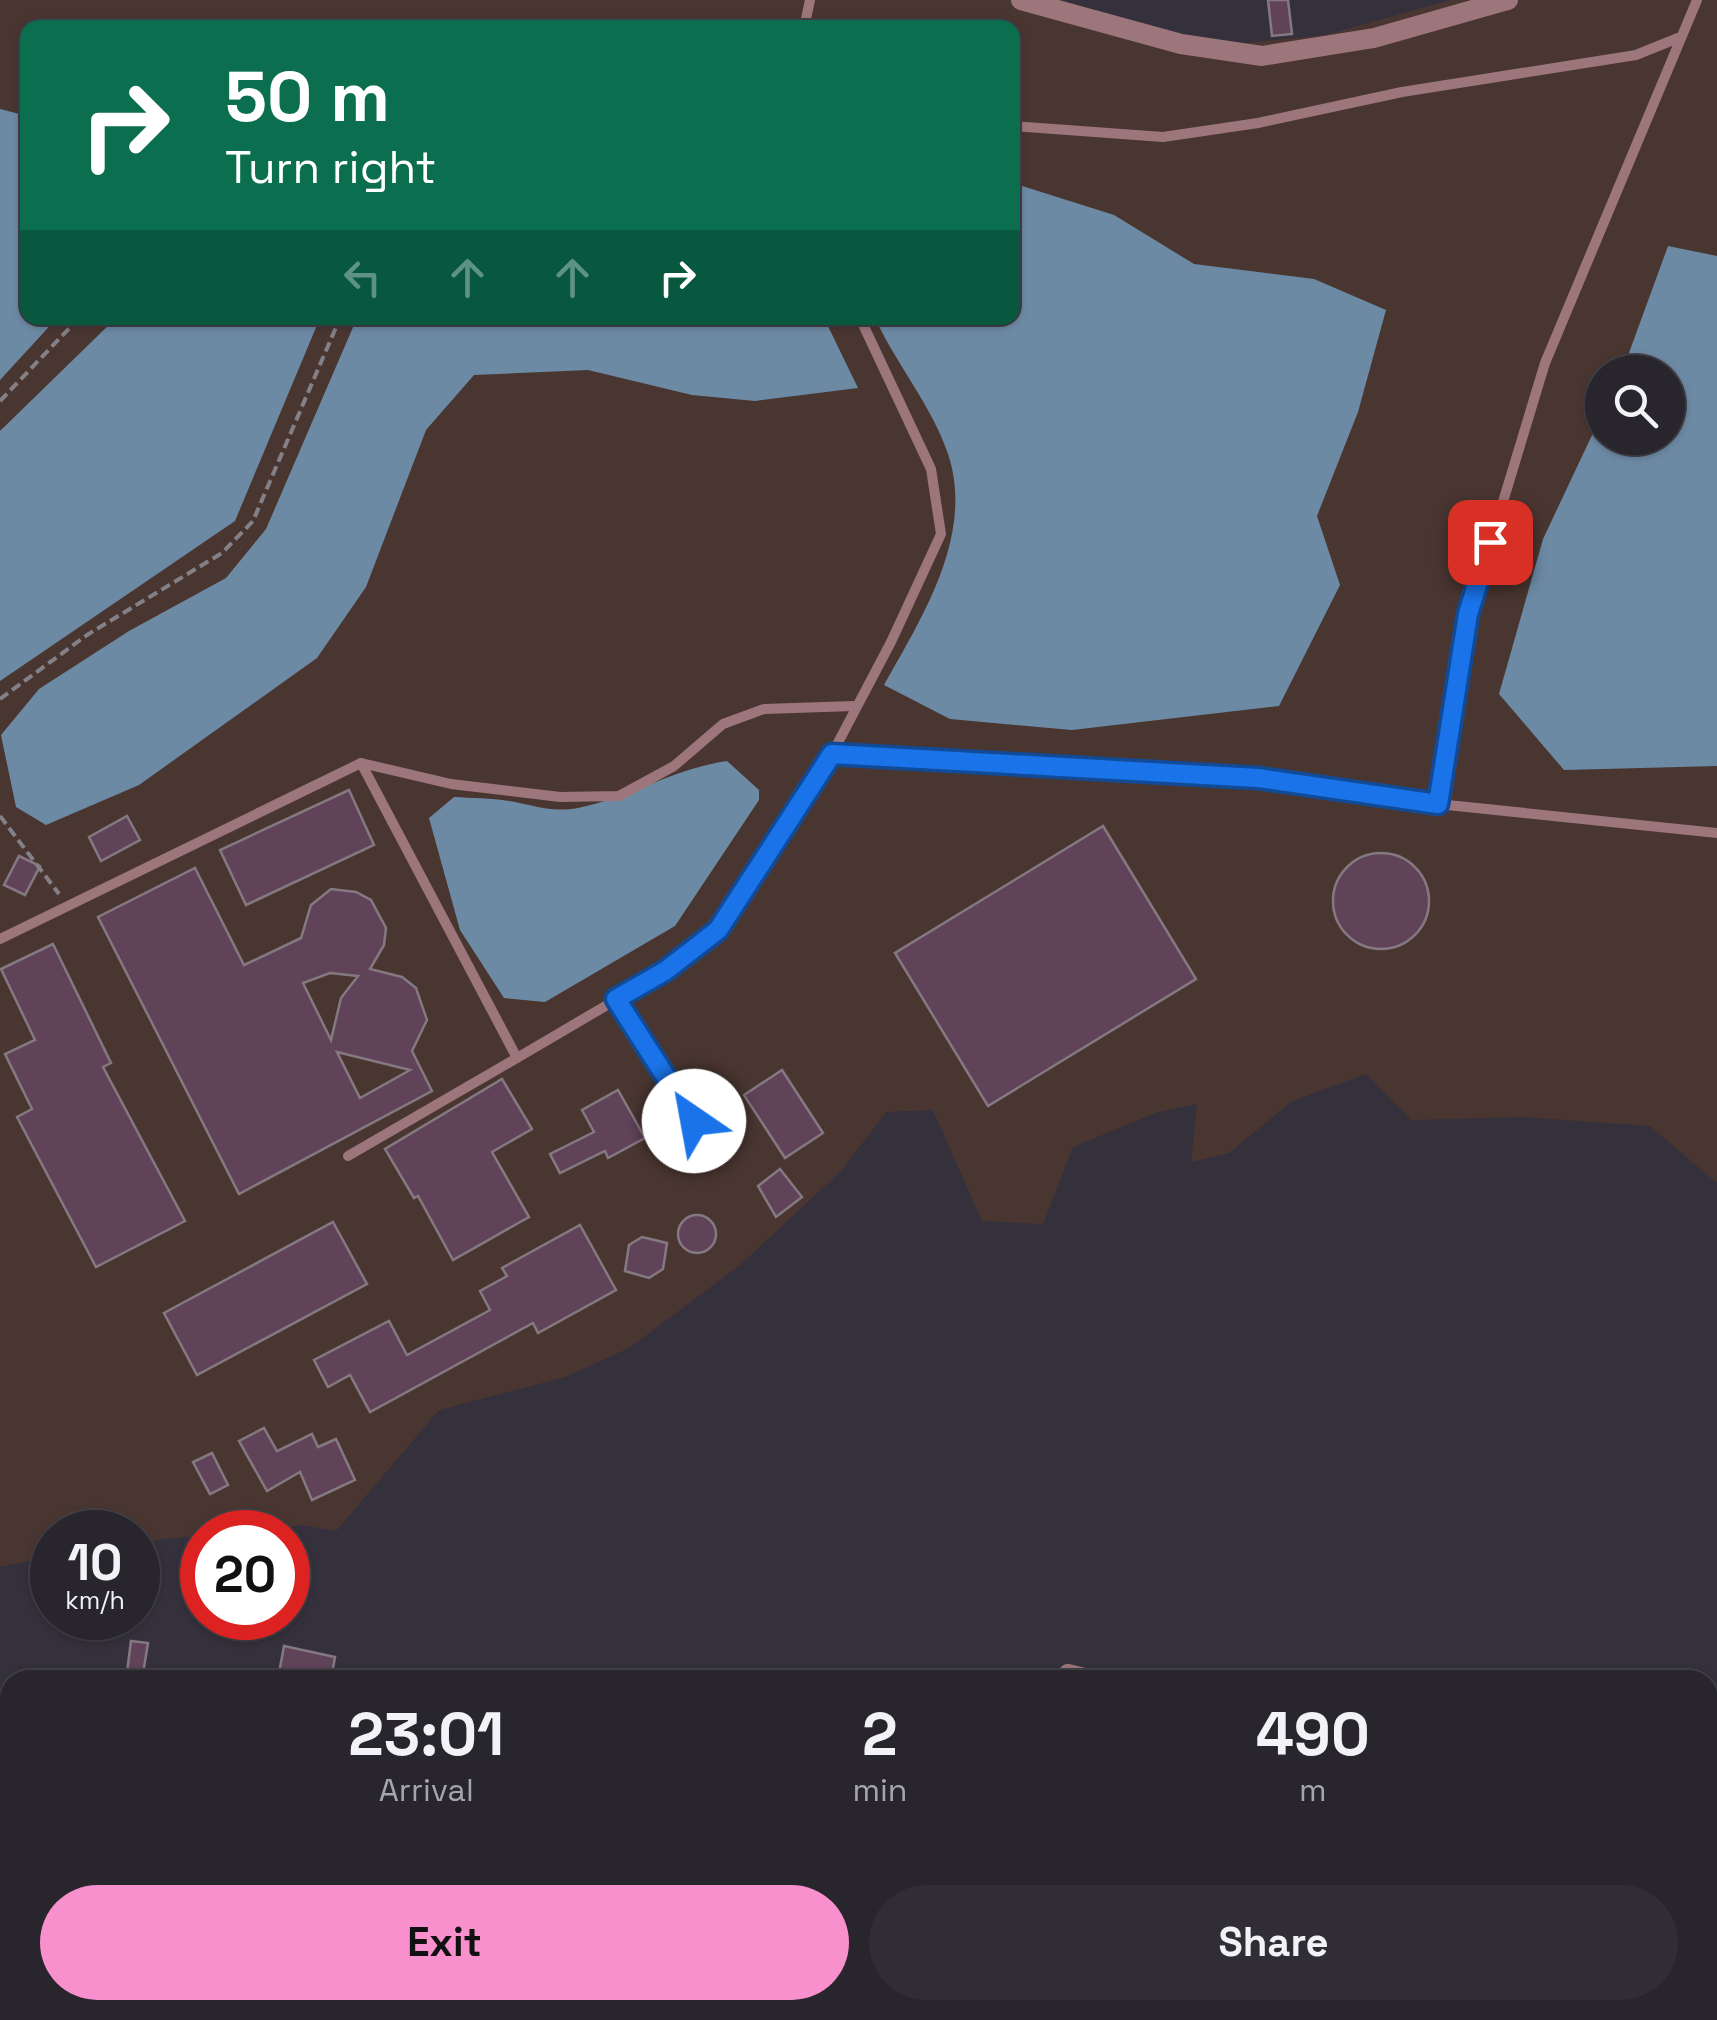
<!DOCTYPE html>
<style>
:root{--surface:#28252d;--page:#302d35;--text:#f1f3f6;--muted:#a5a5aa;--line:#444249;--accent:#f790cd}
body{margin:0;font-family:"Space Grotesk",sans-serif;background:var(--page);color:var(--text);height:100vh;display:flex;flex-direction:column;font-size:38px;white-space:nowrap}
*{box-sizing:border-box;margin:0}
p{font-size:32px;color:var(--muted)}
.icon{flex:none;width:55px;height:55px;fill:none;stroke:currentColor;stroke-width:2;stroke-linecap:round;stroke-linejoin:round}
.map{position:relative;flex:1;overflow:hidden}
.drawer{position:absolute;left:0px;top:1670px;width:1718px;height:350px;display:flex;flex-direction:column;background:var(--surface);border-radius:30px 30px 0 0;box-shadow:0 2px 8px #0004,0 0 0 2px var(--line)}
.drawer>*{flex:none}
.guide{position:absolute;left:20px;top:20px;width:1000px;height:305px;border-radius:20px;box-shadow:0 2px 8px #0004,0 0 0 2px var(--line);background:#0b6e4f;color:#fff;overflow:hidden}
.fabs{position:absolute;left:1585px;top:355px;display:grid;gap:20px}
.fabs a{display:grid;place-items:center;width:100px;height:100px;border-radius:50%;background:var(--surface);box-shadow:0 2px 8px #0004,0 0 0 2px var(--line);font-size:50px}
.speed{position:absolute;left:30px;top:1510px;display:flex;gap:20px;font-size:50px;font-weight:700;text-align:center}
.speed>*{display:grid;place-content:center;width:130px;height:130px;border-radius:50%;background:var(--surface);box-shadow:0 2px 8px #0004,0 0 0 2px var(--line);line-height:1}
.speed small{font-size:25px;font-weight:400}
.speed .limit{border:15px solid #d22;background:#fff;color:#111}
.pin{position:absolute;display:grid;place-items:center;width:85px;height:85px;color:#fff;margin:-42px;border-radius:20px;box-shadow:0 5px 15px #0006}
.me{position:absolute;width:110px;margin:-55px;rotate:327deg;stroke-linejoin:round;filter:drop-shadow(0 0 8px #0008)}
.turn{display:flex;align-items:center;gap:35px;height:210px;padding:0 40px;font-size:45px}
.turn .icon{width:130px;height:130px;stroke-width:2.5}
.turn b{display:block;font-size:70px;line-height:85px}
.lanes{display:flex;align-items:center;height:95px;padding:0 40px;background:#0003;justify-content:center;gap:50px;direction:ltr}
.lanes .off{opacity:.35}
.eta{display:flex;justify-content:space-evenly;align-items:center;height:170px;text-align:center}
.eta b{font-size:60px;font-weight:800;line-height:70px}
.button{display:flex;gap:20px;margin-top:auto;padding:20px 40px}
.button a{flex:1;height:115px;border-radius:60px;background:var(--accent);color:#111;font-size:40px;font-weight:800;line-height:115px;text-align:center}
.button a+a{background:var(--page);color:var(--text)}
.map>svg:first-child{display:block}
</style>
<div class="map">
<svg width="1717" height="2020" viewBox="0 0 1717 2020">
<rect width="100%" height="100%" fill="#35313c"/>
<!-- industrial -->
<path fill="#4a3631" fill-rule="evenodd" d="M0,0H1062L1185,39L1234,44L1326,35L1450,0H1717V1183L1650,1126L1522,1117L1411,1120L1366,1074L1292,1101L1229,1153L1191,1162L1197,1104L1158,1112L1073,1147L1043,1224L982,1221L933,1110L886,1112L842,1170L740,1265L629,1348L565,1377L439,1410L336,1531L301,1525L138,1542V1532H52V1556L0,1567ZM28,28H1012V318H28ZM1602,372H1668V438H1602Z"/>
<!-- water -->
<g fill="#6d8aa5">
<path d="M0,109L27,116L28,318H57L0,380Z"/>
<path d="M1013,183L1114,215L1194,264L1314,279L1386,310L1358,412L1317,516L1340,585L1279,706L1072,730L950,719L884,685C922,617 975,535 948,454C933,408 895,362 875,318H1012Z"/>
<path d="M1668,246L1717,256V766L1564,770L1499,694L1543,539L1602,414V438H1668V372H1622Z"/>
<path d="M116,318H320L235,521L0,681V431Z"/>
<path d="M357,318H824L858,388L755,401L692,395L588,370L474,375L426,430L366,587L317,658L139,785L46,825L16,807L1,735L39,689L129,631L226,578L266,529Z"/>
<path d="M727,761L759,790V800L675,926L545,1002L504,998L460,930L429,818L454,797C472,798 491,798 509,801C534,805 551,813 578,808C633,797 672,769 727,761Z"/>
</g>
<!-- building -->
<g fill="#604359" stroke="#847981" stroke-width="2.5" fill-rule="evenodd">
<path d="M1268,0H1288L1292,34L1272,36Z"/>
<path d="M349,790L374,845L246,905L220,850Z"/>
<path d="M127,816L140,840L101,861L89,837Z"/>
<path d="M1103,826L1196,979L988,1106L895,953Z"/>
<circle cx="1381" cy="901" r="48"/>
<path d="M19,856L40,866L25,895L4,885Z"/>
<path d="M195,868L244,965L301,938L311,905L331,889L356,892L371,900L386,928L384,945L370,969L402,977L416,988L427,1020L412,1051L432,1091L239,1194L98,917ZM330,973L358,976L341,998L331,1040L303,983ZM337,1052L410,1070L360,1098Z"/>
<path d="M53,944L111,1063L103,1067L185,1221L96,1267L17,1117L32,1109L5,1054L35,1040L1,969Z"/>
<path d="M782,1070L823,1133L785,1158L744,1095Z"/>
<path d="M502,1079L532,1129L492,1152L529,1217L453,1260L418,1196L414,1198L385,1149Z"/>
<path d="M618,1090L645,1138L608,1158L605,1151L560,1173L550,1154L594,1132L582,1110Z"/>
<path d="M780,1169L802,1197L776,1217L758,1186Z"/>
<circle cx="697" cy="1234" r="19"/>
<path d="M333,1222L367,1284L197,1375L164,1313Z"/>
<path d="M580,1225L616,1290L538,1333L533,1323L370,1412L350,1375L328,1387L314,1360L389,1321L407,1355L490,1310L480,1291L507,1276L502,1268Z"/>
<path d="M642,1237L667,1243L663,1269L649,1278L625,1271L629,1245Z"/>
<path d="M264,1428L277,1451L312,1434L318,1447L336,1439L355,1480L312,1500L300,1472L267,1491L239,1441Z"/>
<path d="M212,1453L228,1485L210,1494L193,1462Z"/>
<path d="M131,1641L148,1643L142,1680H126Z"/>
<path d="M284,1646L335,1657L331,1680L279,1673Z"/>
</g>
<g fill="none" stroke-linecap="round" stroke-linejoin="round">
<!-- path -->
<g stroke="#838088" stroke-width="4" stroke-dasharray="10 5" stroke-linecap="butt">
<path d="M0,401L79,318"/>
<path d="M0,699L87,635L222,553L253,521L340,318"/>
<path d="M0,816L59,894"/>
</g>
<!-- lane -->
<g stroke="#9d767c" stroke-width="10">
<path d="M804,28L810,0"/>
<path d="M1012,126L1163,137L1258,123L1402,92L1636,55L1678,38"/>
<path d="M832,754L891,642L941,534L931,469L860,318"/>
<path d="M361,763L451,784L560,797L619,796L674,766L723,724L764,709L854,706"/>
<path d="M1438,804L1469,614L1545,363L1697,0"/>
<path d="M0,939L361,763L517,1058L665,971L718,930L832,754L1258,778L1438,804L1717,833"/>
<path d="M617,999L695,1121"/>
<path d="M348,1156L517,1058"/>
</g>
<!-- street -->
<g stroke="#9d767c" stroke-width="20">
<path d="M1021,0L1181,44L1262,56L1374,38L1508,0"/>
<path d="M1068,1674L1092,1680"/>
<path d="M433,2010L438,2020"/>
<path d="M998,2010L999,2020"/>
<path d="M1297,2010L1300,2020"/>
</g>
</g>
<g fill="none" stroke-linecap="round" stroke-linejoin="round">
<!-- route casing -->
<g stroke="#114b97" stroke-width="25">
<path id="route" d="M694,1121L616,999L665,971L718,930L832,754L1258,778L1438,804L1468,614L1490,542"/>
</g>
<!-- route -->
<use href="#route" stroke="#1a73e8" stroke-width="18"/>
</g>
</svg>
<div class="fabs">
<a><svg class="icon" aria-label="search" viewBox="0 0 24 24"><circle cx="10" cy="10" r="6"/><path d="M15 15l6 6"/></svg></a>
</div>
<div class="speed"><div>10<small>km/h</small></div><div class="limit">20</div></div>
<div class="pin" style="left:1490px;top:542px;background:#d93025"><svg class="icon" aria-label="arrive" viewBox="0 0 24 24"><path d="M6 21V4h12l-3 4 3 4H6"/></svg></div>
<svg class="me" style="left:694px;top:1121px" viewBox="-20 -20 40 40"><circle r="19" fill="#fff"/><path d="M0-13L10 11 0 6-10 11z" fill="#1a73e8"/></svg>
<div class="guide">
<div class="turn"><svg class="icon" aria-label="right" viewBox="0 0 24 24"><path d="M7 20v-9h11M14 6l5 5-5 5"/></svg><div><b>50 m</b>Turn right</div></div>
<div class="lanes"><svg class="icon off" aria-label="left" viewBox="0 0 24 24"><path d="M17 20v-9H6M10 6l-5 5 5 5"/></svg><svg class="icon off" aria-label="ahead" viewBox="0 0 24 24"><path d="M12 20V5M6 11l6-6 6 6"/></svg><svg class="icon off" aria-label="ahead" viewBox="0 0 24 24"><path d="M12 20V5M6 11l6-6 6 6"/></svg><svg class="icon" aria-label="right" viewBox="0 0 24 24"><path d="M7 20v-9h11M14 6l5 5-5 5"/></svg></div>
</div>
<section class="drawer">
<div class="eta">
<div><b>23:01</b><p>Arrival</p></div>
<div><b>2</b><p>min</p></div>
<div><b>490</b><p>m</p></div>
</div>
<div class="button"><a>Exit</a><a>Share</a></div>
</section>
</div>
